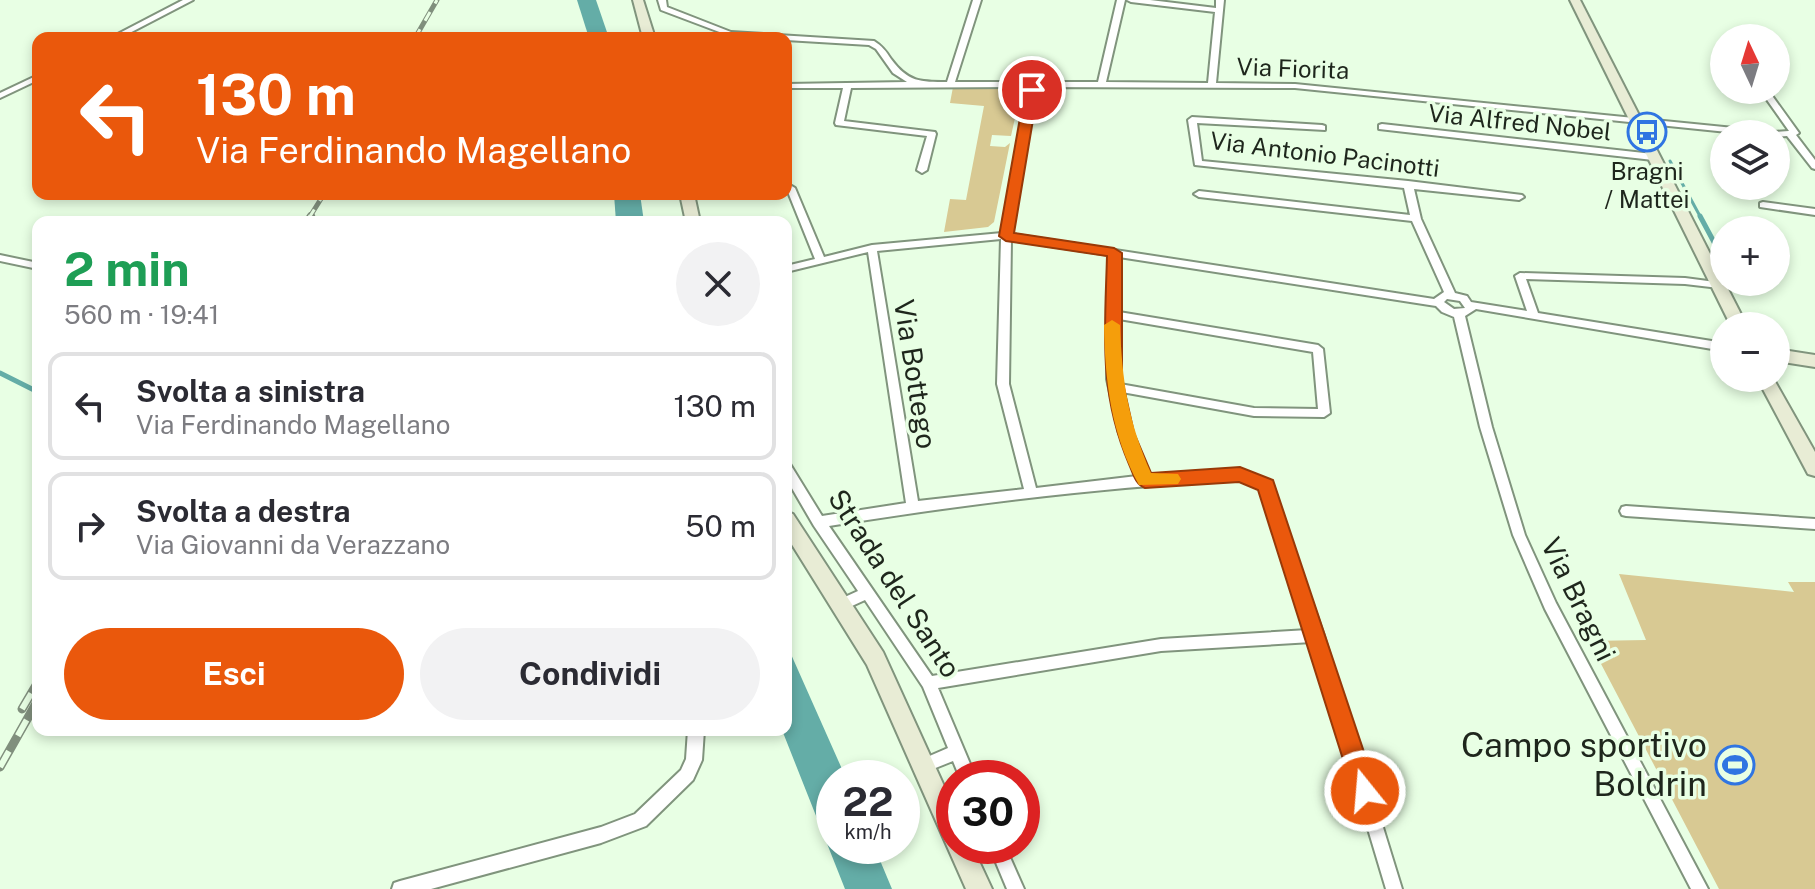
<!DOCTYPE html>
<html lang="it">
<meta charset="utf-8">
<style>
:root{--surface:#fff;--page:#f2f2f3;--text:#2b2b33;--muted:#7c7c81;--line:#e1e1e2;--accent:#ea580c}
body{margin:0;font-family:"Public Sans",sans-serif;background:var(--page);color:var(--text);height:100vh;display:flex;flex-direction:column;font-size:30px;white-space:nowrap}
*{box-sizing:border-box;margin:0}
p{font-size:26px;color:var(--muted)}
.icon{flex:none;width:44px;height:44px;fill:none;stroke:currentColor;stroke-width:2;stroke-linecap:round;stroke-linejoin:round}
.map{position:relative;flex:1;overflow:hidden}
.sheet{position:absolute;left:32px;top:216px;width:760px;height:520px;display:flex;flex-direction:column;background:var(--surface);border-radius:16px;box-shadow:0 4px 12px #0003}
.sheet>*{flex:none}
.banner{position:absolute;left:32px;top:32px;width:760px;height:168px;border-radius:16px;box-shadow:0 4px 12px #0003;background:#ea580c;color:#fff;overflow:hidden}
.needle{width:52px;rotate:356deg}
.buttons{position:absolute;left:1710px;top:24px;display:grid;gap:16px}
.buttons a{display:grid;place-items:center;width:80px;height:80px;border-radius:50%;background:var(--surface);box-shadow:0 4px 12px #0003;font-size:40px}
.speed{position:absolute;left:816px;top:760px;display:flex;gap:16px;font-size:40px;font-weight:700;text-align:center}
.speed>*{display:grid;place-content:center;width:104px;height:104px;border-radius:50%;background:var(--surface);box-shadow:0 4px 12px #0003;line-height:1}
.speed small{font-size:20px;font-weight:400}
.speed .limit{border:12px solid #d22;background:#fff;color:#111}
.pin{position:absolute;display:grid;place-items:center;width:68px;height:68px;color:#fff;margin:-34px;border:4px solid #fff;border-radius:50%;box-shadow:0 2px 8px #0007}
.me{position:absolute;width:88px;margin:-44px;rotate:343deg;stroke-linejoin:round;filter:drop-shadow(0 0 6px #0008)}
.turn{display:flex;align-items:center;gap:28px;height:168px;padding:0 32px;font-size:36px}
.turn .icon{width:104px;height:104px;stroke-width:2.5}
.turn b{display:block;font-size:56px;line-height:68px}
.round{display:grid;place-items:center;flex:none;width:84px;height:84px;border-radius:42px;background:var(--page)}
.summary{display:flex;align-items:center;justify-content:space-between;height:136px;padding:0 32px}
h1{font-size:48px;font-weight:700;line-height:60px;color:#1e9e55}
.button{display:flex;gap:16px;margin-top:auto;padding:16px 32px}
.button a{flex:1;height:92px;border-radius:48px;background:var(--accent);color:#fff;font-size:32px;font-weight:700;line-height:92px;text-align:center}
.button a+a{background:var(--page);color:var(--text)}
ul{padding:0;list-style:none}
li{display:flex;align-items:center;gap:24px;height:108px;margin:0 16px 12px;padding:0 16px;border:4px solid var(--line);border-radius:16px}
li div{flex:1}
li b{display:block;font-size:30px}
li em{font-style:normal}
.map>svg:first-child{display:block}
</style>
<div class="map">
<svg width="1815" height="889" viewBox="0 0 1815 889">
<rect width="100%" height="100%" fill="#e8ffe4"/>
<!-- green -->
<g fill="#d8c993">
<path d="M953,87L1003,89L1019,100L1011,136L992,135L990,146L1005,147L1010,143L994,222L988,227L944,232L950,199L966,200L984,106L950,103Z"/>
<path d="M1619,574L1794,592L1788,582H1815V889H1719L1589,641L1646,640Z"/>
</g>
<!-- water -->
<g fill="#64ada7">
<path d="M577,0H596L609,38H589Z"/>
<path d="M614,194H640L644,222H616Z"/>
<path d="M786,643L846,778H834V846H874L892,889H845L782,730H786Z"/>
</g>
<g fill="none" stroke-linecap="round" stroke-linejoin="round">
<!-- stream-far1 -->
<path stroke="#64ada7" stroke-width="3" d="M1670,161L1701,218"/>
<!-- stream -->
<g stroke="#64ada7" stroke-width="5">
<path d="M1700,216L1715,244"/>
<path d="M0,373L38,392"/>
</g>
<!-- street casing -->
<g stroke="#80947d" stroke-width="4">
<g id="street">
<path d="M183,0H193L120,38H110Z"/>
<path d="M658,0H666L667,7L731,32L874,41C882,46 886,51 891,59C908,82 920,82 947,82L973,0H981L955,82H1098L1117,0H1125L1106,82L1208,83L1215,12L1131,2L1127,0H1150L1216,8V0H1224L1216,83L1295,84L1774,132L1789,131L1760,90H1768L1799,133L1796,135L1815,160V169L1812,168L1787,136L1776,137V134H1747L1295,88L1037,87L1011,234L1434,299L1444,292L1412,221L1199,197L1194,194L1199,191L1410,215L1404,188L1195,165L1188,120L1192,117L1322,125L1325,126V130L1197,123L1202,161L1408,181L1522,195L1524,197L1519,200L1414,189L1421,219L1455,293L1467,296L1471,302L1527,311L1515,276L1520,273L1685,278L1723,283L1724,285L1719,288L1685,284L1526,279L1538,313L1724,343V351L1476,309L1465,316L1492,427L1525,535L1556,603L1708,889H1691L1545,609L1513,535L1480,427L1454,317L1442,312L1436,306L1119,257V312L1318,345L1323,349L1330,413L1324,417L1254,416L1122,392L1131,433L1149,475L1240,470L1270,482L1324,636L1402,889H1386L1312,642L1161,651L938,688L976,778H960L953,761L923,773L918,771L915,766L918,761L948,748L923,687L865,600L841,611L836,609L834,605L836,601L858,591L814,526L786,478V462L790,464L822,516L906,503L868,252L786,272V266L815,259L786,187L790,185L795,188L824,257L872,245L1002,233L1029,87L851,88L844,121L935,132L936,134L927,170L922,173L917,170L927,136L836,125L835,123L843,88H786V84L907,82L893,73L876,49L869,45L786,40V38L730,36L661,10ZM1001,239L997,384L1024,489L918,501L877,251ZM1011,240L1109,255L1107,379L1119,433L1137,476L1036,488L1009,384ZM1447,299L1460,301L1465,308L1454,309L1444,302ZM1119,319L1313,352L1318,409L1254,408L1120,384ZM1239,480L1261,488L1308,630L1161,639L932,676L829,526C965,504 1102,487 1239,480Z"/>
<path d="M38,75V80L0,98V93Z"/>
<path d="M1382,124L1653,154L1657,157L1653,160L1379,129V125Z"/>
<path d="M1763,202L1815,209V215L1760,207V203Z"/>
<path d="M0,255L38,263V269L0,261Z"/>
<path d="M1626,506L1815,519V529L1626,516L1622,515L1620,511L1622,507Z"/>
<path d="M688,730H704L702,760L693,780L646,826L601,843L431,889H392L394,883L400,881L601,827L635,814L681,770L686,759Z"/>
<path d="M989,846H1005L1024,889H1007Z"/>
</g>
</g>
<!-- secondary casing -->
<g stroke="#80947d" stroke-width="4">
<g id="secondary">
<path d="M633,0H643L655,38H643Z"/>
<path d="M1570,0H1580L1747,326H1731Z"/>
<path d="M680,194H694L700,222H686Z"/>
<path d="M1776,349L1815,355V367L1776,361Z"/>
<path d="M1757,378H1773L1815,452V476L1808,474Z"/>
<path d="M786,511L793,514L883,652L954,808V846H972L992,889H966L867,665L786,535Z"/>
</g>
</g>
<!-- street -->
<use href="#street" fill="#fff" fill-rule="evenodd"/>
<!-- secondary -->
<use href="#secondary" fill="#e8ecd5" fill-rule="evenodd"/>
<!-- rail-far2 casing -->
<g stroke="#808f7d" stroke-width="5">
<g id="rail-far2">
<path d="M415,38L437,0"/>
<path d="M309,218L324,194"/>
</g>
</g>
<!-- rail-far1 casing -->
<g stroke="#808f7d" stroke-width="8">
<path id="rail-far1" d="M307,222L311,216"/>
</g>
<!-- rail casing -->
<g stroke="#808f7d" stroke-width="9">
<g id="rail">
<path d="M22,709L38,682"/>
<path d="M0,767L38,700"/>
</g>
</g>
<!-- rail-far2 -->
<use href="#rail-far2" stroke="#e8ffe4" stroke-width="3" stroke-dasharray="10" stroke-linecap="butt"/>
<!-- rail-far1 -->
<use href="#rail-far1" stroke="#e8ffe4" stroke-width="5" stroke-dasharray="14" stroke-linecap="butt"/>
<!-- rail -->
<use href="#rail" stroke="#e8ffe4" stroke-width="6" stroke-dasharray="18" stroke-linecap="butt"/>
</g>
<!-- route -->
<path fill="#ea580c" stroke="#983908" stroke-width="2" d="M1032,86L1038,90L1014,233L1114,248L1122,253V379L1134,433L1151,473L1240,467L1273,480L1377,791L1373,799L1365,802L1356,799L1353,791L1258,490L1239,482L1145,488C1135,484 1133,473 1129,464C1098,392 1105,331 1107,256L1006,241L999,236L1025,90Z"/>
<!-- slow -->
<path fill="#f59e0b" d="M1112,320L1120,325C1122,381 1128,421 1151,473L1178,474L1181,479L1178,484L1139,485C1111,434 1105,382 1104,325Z"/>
<!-- icons -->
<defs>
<g id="bus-ring" transform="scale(2)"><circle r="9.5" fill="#e8ffe4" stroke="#3075e2" stroke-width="1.5"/><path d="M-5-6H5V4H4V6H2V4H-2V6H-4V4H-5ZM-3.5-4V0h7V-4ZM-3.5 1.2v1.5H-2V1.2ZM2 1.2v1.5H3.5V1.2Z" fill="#3075e2"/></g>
<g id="stadium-ring" transform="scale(2)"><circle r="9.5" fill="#e8ffe4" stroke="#3075e2" stroke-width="1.5"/><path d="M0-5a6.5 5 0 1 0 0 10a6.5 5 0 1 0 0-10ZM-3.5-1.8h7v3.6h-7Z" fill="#3075e2"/></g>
</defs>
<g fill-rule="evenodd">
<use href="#bus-ring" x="1647" y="132"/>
<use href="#stadium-ring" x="1735" y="765"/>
</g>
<g text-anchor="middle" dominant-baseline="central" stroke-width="7" stroke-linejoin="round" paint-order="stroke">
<!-- far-street labels -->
<g font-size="24" fill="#1e261c" stroke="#e8ffe4">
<text transform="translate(1293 68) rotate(2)">Via Fiorita</text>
<text transform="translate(1520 122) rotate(6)">Via Alfred Nobel</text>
<text transform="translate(1325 154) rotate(7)">Via Antonio Pacinotti</text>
</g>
<!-- far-poi labels -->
<g font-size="24" fill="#1e261c" stroke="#e8ffe4">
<text x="1647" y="171">Bragni<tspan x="1647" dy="28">/ Mattei</tspan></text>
</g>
<!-- street labels -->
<g font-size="28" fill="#1e261c" stroke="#e8ffe4">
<text transform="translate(916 374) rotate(81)">Via Bottego</text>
<text transform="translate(895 583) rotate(57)">Strada del Santo</text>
<text transform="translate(1579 599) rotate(64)">Via Bragni</text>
</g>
<!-- near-poi labels -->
<g font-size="34" fill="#1e261c" stroke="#e8ffe4" text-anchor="end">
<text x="1707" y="745">Campo sportivo<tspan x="1707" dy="39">Boldrin</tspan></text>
</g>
</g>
</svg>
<div class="buttons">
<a><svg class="needle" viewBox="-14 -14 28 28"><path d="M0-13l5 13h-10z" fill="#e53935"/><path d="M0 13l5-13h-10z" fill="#7c7c81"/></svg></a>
<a><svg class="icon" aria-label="layers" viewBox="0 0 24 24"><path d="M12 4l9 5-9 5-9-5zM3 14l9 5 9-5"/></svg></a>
<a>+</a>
<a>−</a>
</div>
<div class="speed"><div>22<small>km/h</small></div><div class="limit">30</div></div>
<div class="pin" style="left:1032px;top:90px;background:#d93025"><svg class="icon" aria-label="arrive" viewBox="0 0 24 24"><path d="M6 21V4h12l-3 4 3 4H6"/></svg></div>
<svg class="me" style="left:1365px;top:791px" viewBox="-20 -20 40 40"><circle r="17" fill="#ea580c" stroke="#fff" stroke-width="3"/><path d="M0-11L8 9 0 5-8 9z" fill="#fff"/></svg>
<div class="banner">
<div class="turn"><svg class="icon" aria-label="left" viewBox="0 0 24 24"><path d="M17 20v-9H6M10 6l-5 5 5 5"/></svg><div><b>130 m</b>Via Ferdinando Magellano</div></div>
</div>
<section class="sheet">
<div class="summary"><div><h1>2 min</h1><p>560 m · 19:41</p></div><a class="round"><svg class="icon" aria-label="close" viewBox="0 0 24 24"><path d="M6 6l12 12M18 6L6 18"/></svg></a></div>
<ul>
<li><svg class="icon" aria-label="left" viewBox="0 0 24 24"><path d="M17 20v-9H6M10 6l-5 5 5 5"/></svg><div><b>Svolta a sinistra</b><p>Via Ferdinando Magellano</p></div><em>130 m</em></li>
<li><svg class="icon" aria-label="right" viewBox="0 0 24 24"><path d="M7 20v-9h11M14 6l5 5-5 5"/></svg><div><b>Svolta a destra</b><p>Via Giovanni da Verazzano</p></div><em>50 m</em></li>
</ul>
<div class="button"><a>Esci</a><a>Condividi</a></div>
</section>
</div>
